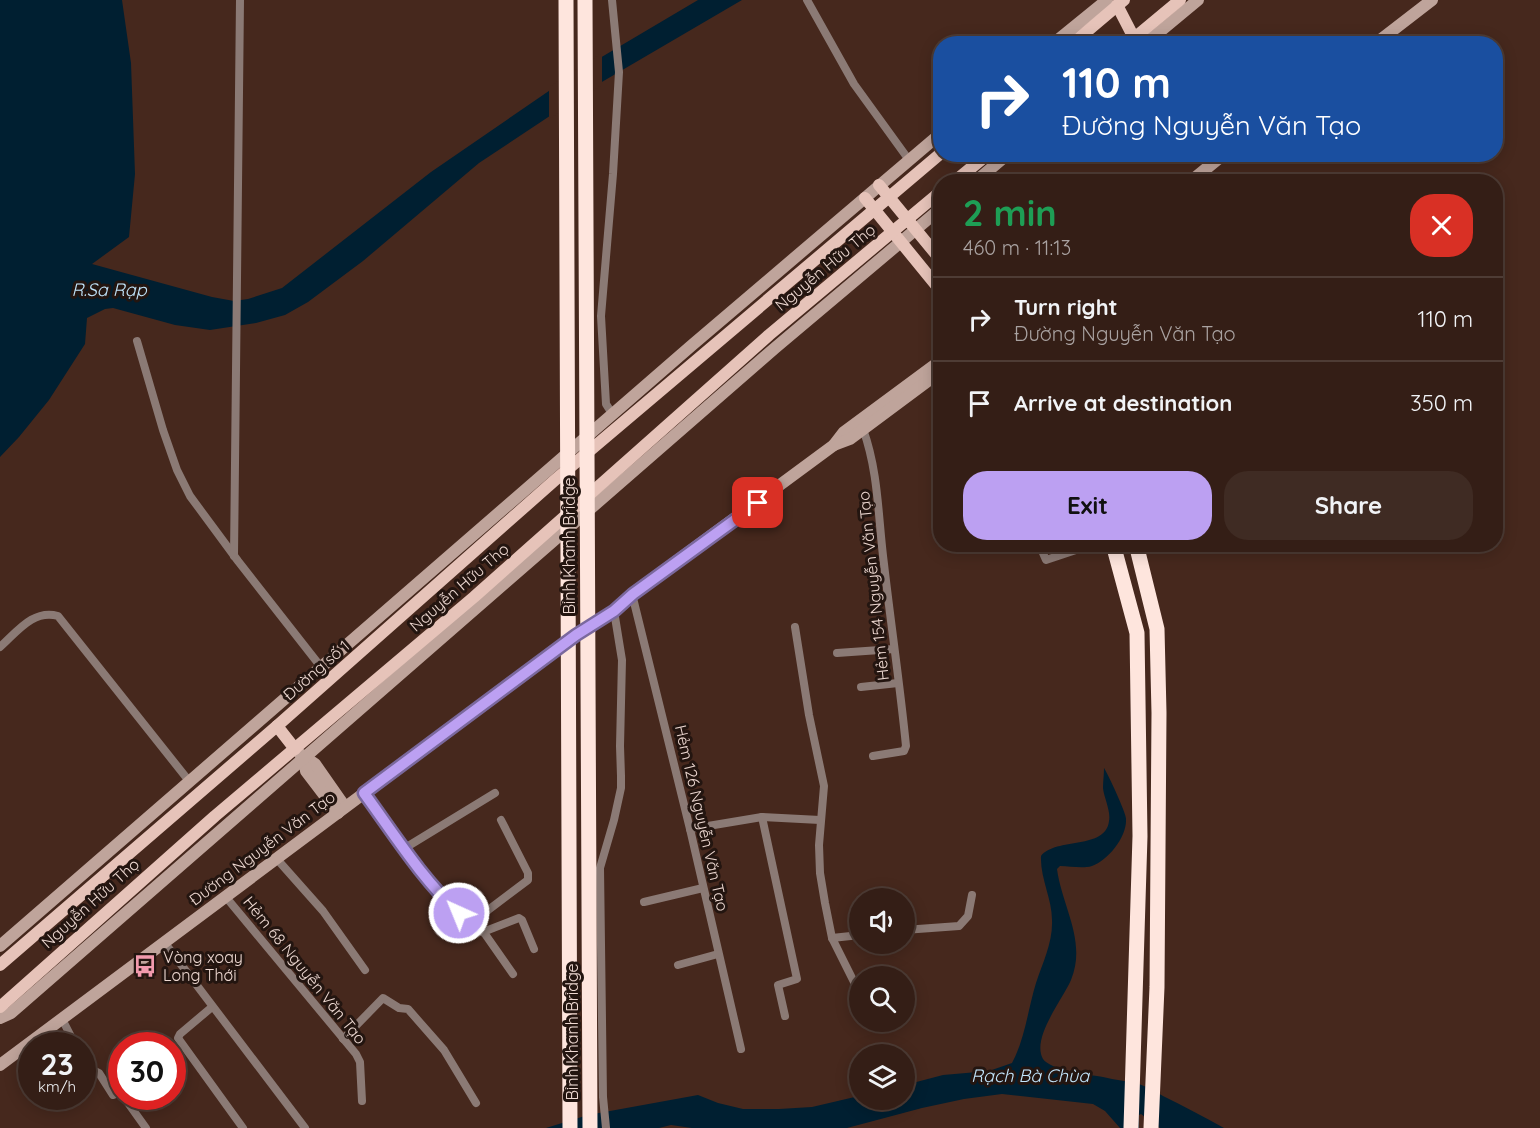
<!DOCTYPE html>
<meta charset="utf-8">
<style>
:root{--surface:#341e16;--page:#3f2b23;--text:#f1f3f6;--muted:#a9a2a1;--line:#4e3c35;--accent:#bca0f2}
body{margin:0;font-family:Quicksand,sans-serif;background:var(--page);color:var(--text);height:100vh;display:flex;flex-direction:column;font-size:22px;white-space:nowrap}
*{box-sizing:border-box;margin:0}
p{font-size:20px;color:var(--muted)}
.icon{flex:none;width:33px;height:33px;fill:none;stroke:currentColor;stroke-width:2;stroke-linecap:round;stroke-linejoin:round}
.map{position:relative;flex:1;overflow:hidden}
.panel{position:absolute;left:933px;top:174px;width:570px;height:378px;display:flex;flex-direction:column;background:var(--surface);border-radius:24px;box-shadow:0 3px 15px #0003,0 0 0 2px var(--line)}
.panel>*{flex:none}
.guide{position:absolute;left:933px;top:36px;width:570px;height:126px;border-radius:24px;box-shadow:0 3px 15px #0003,0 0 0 2px var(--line);background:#1a4fa0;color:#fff;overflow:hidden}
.tools{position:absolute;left:849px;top:888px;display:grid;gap:12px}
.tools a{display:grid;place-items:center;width:66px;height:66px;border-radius:50%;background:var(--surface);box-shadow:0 3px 15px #0003,0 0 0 2px var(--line);font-size:30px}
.speed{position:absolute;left:18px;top:1032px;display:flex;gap:12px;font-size:30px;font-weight:700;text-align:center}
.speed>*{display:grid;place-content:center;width:78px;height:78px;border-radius:50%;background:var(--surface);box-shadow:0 3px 15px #0003,0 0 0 2px var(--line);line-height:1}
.speed small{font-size:15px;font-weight:400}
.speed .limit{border:9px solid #d22;background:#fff;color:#111}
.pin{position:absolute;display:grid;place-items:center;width:51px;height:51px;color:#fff;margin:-26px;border-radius:12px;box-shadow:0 3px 9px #0006}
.me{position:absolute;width:66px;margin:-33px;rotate:316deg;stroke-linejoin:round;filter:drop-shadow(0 0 4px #0008)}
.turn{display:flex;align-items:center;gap:21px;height:126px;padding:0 30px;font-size:27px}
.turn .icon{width:78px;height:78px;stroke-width:2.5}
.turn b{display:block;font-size:42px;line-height:51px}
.round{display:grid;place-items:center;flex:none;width:63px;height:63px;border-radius:24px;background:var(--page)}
.headline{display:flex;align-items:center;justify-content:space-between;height:102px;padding:0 30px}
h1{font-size:36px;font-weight:700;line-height:45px;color:#1e9e55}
.cta{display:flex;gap:12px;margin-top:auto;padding:12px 30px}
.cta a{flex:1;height:69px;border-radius:24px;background:var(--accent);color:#111;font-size:24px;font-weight:700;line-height:69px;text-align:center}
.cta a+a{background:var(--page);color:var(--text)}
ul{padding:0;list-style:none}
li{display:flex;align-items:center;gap:18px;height:84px;padding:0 30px;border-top:2px solid var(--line)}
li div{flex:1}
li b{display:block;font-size:22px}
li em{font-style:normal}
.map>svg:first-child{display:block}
</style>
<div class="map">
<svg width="1540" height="1128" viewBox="0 0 1540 1128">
<rect width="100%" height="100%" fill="#46281d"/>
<!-- water -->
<g fill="#001f31">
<path d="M0,0H122L131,63L135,174L129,237L92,264L212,297L234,301L248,299L282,288L431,172L578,71L698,0H742L595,86L479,163L363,261L308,302L285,315L256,323L210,330L175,325L113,308L105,309L87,318L85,344L49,400L19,437L0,457Z"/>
<path d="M1104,768C1108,774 1126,813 1126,819C1127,837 1108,860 1092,866C1082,869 1070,866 1060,866L1057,869C1062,907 1087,941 1071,980C1063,999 1031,1038 1043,1059C1050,1070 1090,1075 1103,1077C1115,1080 1127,1081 1139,1084C1147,1087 1156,1092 1163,1096C1184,1106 1204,1117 1224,1128H1160L1141,1114L1139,1115V1128H1120L1105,1111L1093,1104L1002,1094L964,1099L922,1108L847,1128H692L671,1125L659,1128H546L588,1115L698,1095L718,1103L743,1109H779L812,1107L859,1096L860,1100H904L905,1085L943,1075L989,1071L1012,1063C1025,1039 1028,1009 1036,983C1043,962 1053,942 1052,920C1052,898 1040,878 1041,856C1056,837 1106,850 1109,821C1111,811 1104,798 1103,788C1103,781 1104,775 1104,768Z"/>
</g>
<!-- pier -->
<path fill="#46281d" d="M602,53V85L549,119V87Z"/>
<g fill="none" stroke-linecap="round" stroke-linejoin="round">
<!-- street -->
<g stroke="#8b7a75" stroke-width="8">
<path d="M612,0L619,72L613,174L601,316L606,404L613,415"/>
<path d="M807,0L854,84L909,160"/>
<path d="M137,341L163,430L177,470L190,496L238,561L321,667"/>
<path d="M863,429C879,473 878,519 884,564C891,625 900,685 906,746L904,751L873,756"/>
<path d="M1039,544L1046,560L1094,544"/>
<path d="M234,556L240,0"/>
<path d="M632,594L690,829L741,1049"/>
<path d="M795,627L809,715L824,786L819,845L820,873L825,903L832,938L856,986L858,999"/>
<path d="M0,647C17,632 33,609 58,616L189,781"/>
<path d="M837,653L894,649"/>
<path d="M861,687L898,683"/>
<path d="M364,793L421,870L448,902L485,934L513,974"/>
<path d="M762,817L797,979L778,985L785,1016"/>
<path d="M690,829L762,817L820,820"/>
<path d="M405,848L495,793"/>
<path d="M276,858L323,911L365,970"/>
<path d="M225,896L356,1054L360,1062L362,1101"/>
<path d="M644,902L703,888"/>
<path d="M471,923L528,880V873L501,820"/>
<path d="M904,930L959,926L968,916L972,895"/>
<path d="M483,932L519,918L522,920L534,949"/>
<path d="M832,938L860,935"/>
<path d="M164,942L305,1128"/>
<path d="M678,965L718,954"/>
<path d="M212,1007L180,1034L178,1038L243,1128"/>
<path d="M62,1019L76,1046"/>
<path d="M343,1039L383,998L399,1008L408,1009L444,1050L476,1103"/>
<path d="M82,1057L91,1069L99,1073L113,1095L120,1092L122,1095"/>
<path d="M123,1096L146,1128"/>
<path d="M606,1128L603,1097L600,868L614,820L621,788V776L620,746L622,660L614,611"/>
</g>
<!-- secondary -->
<g stroke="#bfa49b" stroke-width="12">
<path d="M1053,44L1107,0"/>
<path d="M1145,44L1198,0"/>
<path d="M1375,44L1432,0"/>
<path d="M975,182L1008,154"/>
<path d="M1190,182L1224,154"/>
<path d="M834,445L844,432L940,361"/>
<path d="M300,754L315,764L345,807"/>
<path d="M304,759L306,771L338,813"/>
<path d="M0,946L691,346L940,134"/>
<path d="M0,1018L11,1013L775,348L940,209"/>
<path d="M0,1065L576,635L614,611L632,594L834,445L850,439L940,372"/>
</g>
<!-- primary -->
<g stroke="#e6c3b9" stroke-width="12">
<path d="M1117,5L1134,38"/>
<path d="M1072,44L1124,0"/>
<path d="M1127,44L1180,0"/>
<path d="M954,182L988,154"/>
<path d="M879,185L940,259"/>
<path d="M865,198L940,290"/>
<path d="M277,726L295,749"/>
<path d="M0,965L277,726L555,480L940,154"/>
<path d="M0,1007L215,816L474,597L769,335L940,192"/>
</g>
<!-- highway -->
<g stroke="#fee5dd" stroke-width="15">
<path d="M566,0L570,1128"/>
<path d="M585,0L590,1128"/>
<path d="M1113,544L1137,633L1140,836L1131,1128"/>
<path d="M1136,544L1157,629L1159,713L1157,987L1151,1128"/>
</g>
</g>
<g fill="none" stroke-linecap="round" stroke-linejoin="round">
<!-- route casing -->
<g stroke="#7a689d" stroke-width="15">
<path id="route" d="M459,913C422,879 394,834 364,793L576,635L614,611L633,594L758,503"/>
</g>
<!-- route -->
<use href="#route" stroke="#bca0f2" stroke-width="10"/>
</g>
<!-- icons -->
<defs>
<g id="bus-bare" transform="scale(1.8)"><path d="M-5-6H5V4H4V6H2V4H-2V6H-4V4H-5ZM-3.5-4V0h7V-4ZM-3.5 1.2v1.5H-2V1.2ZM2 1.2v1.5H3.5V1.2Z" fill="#f29aad" stroke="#231510" stroke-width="2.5" paint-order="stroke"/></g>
</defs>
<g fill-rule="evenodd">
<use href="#bus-bare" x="145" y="966"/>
</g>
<g text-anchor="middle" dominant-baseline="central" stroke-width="6" stroke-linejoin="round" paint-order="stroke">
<!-- street labels -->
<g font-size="16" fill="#eed9d2" stroke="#231510">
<text transform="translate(825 267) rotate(-40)">Nguyễn Hữu Thọ</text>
<text transform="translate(569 546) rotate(-90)">Binh Khanh Bridge</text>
<text transform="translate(873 586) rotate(-96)">Hẻm 154 Nguyễn Văn Tạo</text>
<text transform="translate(459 587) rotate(-41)">Nguyễn Hữu Thọ</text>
<text transform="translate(316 670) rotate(-41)">Đường số 1</text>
<text transform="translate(702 818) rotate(77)">Hẻm 126 Nguyễn Văn Tạo</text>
<text transform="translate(262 848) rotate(-37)">Đường Nguyễn Văn Tạo</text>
<text transform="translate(90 903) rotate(-42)">Nguyễn Hữu Thọ</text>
<text transform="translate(305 970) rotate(51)">Hẻm 68 Nguyễn Văn Tạo</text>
<text transform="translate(572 1032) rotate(-90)">Binh Khanh Bridge</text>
</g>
<!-- poi labels -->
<g font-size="16" fill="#eed9d2" stroke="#231510" text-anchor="start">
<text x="163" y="957">Vòng xoay<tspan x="163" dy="18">Long Thới</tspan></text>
</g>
<!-- water labels -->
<g font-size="18" font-style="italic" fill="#c2e6fd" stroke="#231510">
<text x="109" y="289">R.Sa Rạp</text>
<text x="1030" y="1075">Rạch Bà Chùa</text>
</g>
</g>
</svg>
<div class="tools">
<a><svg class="icon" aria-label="sound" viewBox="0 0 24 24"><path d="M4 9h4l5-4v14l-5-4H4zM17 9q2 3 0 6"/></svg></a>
<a><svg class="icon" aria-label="search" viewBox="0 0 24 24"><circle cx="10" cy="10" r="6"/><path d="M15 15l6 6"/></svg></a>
<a><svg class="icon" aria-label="layers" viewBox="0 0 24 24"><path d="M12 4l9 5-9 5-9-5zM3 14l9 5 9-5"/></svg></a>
</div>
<div class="speed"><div>23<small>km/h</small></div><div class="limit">30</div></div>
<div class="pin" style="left:758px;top:503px;background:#d93025"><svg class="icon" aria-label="arrive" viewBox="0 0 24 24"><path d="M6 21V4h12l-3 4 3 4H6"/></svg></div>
<svg class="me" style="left:459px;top:913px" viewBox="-20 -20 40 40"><circle r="17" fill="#bca0f2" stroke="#fff" stroke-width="3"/><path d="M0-11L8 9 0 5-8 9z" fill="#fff"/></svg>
<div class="guide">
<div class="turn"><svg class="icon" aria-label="right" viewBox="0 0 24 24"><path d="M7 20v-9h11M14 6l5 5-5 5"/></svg><div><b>110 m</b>Đường Nguyễn Văn Tạo</div></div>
</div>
<section class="panel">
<div class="headline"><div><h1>2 min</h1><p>460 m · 11:13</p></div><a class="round" style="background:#d93025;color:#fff"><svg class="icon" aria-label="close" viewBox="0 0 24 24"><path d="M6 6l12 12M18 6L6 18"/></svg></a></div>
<ul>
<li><svg class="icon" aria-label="right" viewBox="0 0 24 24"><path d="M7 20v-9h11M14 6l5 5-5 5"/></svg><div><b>Turn right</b><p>Đường Nguyễn Văn Tạo</p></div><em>110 m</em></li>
<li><svg class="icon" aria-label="arrive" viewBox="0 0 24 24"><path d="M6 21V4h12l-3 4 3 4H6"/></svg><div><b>Arrive at destination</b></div><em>350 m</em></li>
</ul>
<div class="cta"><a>Exit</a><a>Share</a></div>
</section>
</div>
